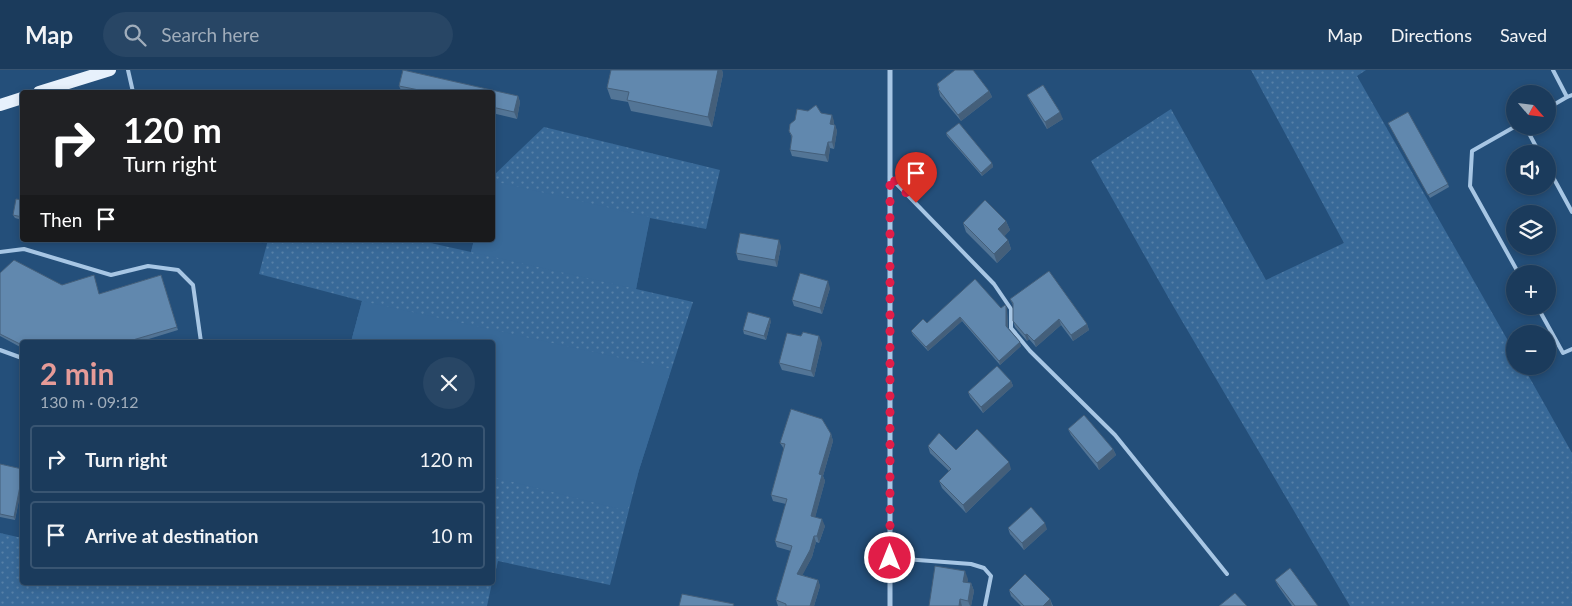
<!DOCTYPE html>
<meta charset="utf-8">
<style>
:root{--surface:#1b3b5c;--page:#284665;--text:#f1f3f6;--muted:#a0adbb;--line:#395572;--accent:#e69b98}
body{margin:0;font-family:Lato,sans-serif;background:var(--page);color:var(--text);height:100vh;display:flex;flex-direction:column;font-size:19px;white-space:nowrap}
*{box-sizing:border-box;margin:0}
p{font-size:16px;color:var(--muted)}
.icon{flex:none;width:28px;height:28px;fill:none;stroke:currentColor;stroke-width:2;stroke-linecap:round;stroke-linejoin:round}
.map{position:relative;flex:1;overflow:hidden}
.details{position:absolute;left:20px;top:270px;width:475px;height:245px;display:flex;flex-direction:column;background:var(--surface);border-radius:5px;box-shadow:0 2px 8px #0003,0 0 0 1px var(--line)}
.details>*{flex:none}
.guide{position:absolute;left:20px;top:20px;width:475px;height:152px;border-radius:5px;box-shadow:0 2px 8px #0003,0 0 0 1px var(--line);background:#202124;color:#fff;overflow:hidden}
.needle{width:32px;rotate:118deg}
.tools{position:absolute;left:1506px;top:15px;display:grid;gap:10px}
.tools a{display:grid;place-items:center;width:50px;height:50px;border-radius:50%;background:var(--surface);box-shadow:0 2px 8px #0003,0 0 0 1px var(--line);font-size:25px}
.pin{position:absolute;display:grid;place-items:center;width:42px;height:42px;color:#fff;margin:-51px -21px;border-radius:50% 50% 50% 0;rotate:-45deg;box-shadow:0 0 5px #0007}
.pin .icon{rotate:45deg}
.me{position:absolute;width:55px;margin:-28px;rotate:0deg;stroke-linejoin:round;filter:drop-shadow(0 0 4px #0008)}
.turn{display:flex;align-items:center;gap:18px;height:105px;padding:0 20px;font-size:22px}
.turn .icon{width:65px;height:65px;stroke-width:2.5}
.turn b{display:block;font-size:35px;line-height:42px}
.then{display:flex;align-items:center;height:48px;padding:0 20px;background:#0003;gap:10px;font-size:19px}
.round{display:grid;place-items:center;flex:none;width:52px;height:52px;border-radius:26px;background:var(--page)}
.head{display:flex;align-items:center;justify-content:space-between;height:85px;padding:0 20px}
h1{font-size:30px;font-weight:700;line-height:38px;color:var(--accent)}
ul{padding:0;list-style:none}
li{display:flex;align-items:center;gap:15px;height:68px;margin:0 10px 8px;padding:0 10px;border:2px solid var(--line);border-radius:5px}
li div{flex:1}
li b{display:block;font-size:19px}
li em{font-style:normal}
header{display:flex;align-items:center;gap:30px;box-sizing:border-box;height:70px;padding:0 25px;background:var(--surface);border-bottom:1px solid var(--line)}
header strong{font-size:24px}
nav{display:flex;gap:28px;margin-inline-start:auto;font-size:18px}
.search{width:350px;height:45px;background:var(--page);display:flex;align-items:center;gap:12px;box-sizing:border-box;padding:0 18px;border-radius:28px;color:var(--muted);font-size:19px}
.map>svg:first-child{display:block}
</style>
<header>
<strong>Map</strong>
<div class="search"><svg class="icon" aria-label="search" viewBox="0 0 24 24"><circle cx="10" cy="10" r="6"/><path d="M15 15l6 6"/></svg>Search here</div>
<nav><a>Map</a><a>Directions</a><a>Saved</a></nav>
</header>
<div class="map">
<svg width="1572" height="536" viewBox="0 0 1572 536">
<defs>
<pattern id="grass-dots" width="8" height="8" patternUnits="userSpaceOnUse" patternTransform="scale(1.25)"><rect width="8" height="8" fill="#386998"/><path d="M2 2h.1M6 6h.1" fill="none" stroke="#5680a7" stroke-width="1.8" stroke-linecap="round"/></pattern>
</defs>
<rect width="100%" height="100%" fill="#244f7a"/>
<!-- grass -->
<g fill="url(#grass-dots)">
<path d="M1251,0H1366L1357,6L1515,283V296H1523L1572,383V536H1350L1172,234L1091,91L1171,39L1266,210L1344,173Z"/>
<path d="M544,57L720,100L706,159L650,148L636,219L693,232L639,400L610,515L498,491L493,512L492,272H351L362,231L259,204L268,170H417L471,182L474,170H492L493,106Z"/>
<path d="M0,463L22,468V512L492,513L487,536H0Z"/>
</g>
<!-- garden -->
<g fill="#386998">
<path d="M493,111L650,147L636,219L471,182L474,170H492Z"/>
<path d="M362,231L671,299L639,400L627,441L493,407L492,272H351Z"/>
</g>
<g fill="none" stroke-linecap="round" stroke-linejoin="round">
<!-- lane -->
<g stroke="#a7c6e4" stroke-width="4">
<path d="M128,0L133,22"/>
<path d="M1553,0L1567,27L1572,25"/>
<path d="M1548,38L1567,27"/>
<path d="M1516,56L1472,81L1470,116L1519,204"/>
<path d="M1525,56L1540,84"/>
<path d="M1548,98L1572,142"/>
<path d="M890,107L994,214L1011,239V258L1030,281L1115,365L1227,504"/>
<path d="M467,171L468,170"/>
<path d="M0,182L24,179L111,205L148,196L178,200L193,215L201,272"/>
<path d="M1537,236L1563,283L1572,279"/>
<path d="M0,280L22,288"/>
<path d="M891,488L971,494L984,498L991,506L985,536"/>
</g>
<!-- street -->
<path stroke="#a7c6e4" stroke-width="5" d="M890,536V0"/>
<!-- primary -->
<g stroke="#e7f1fc" stroke-width="12">
<path d="M39,22L110,0"/>
<path d="M0,35L22,28"/>
</g>
</g>
<!-- wall -->
<g fill="#537596">
<path d="M403,0L518,26L520,32L517,49L492,43V22H402L399,16Z"/>
<path d="M611,0H722L723,4L712,57L631,41L628,32L611,29L607,18Z"/>
<path d="M937,14L989,21L992,27L961,51L940,26Z"/>
<path d="M1027,25L1063,49L1047,59L1030,31Z"/>
<path d="M821,43L834,51V55H835L837,61L834,79L830,78L828,92L792,86L790,80L792,68L789,61L795,50Z"/>
<path d="M1388,53L1448,114L1449,117L1430,128Z"/>
<path d="M946,63L992,93L993,97L982,106L947,66Z"/>
<path d="M22,130V150L15,148L13,145Z"/>
<path d="M1006,151L1010,160L1004,166L1008,170L1011,179L997,193L966,162L963,153Z"/>
<path d="M781,176L777,197L738,190L736,183Z"/>
<path d="M0,203L62,215L99,224L161,205L178,260L139,272H22V278L0,266Z"/>
<path d="M830,218L822,244L794,236L792,230Z"/>
<path d="M1010,229L1087,254L1089,260L1073,271L1061,255L1036,277L1029,269L1027,271L1015,257L1013,251V235Z"/>
<path d="M1006,236L1007,240L1008,258L1021,276L1000,295L962,251L928,281L913,265L911,261L927,253L1001,238Z"/>
<path d="M771,251L766,270L744,264L743,260Z"/>
<path d="M801,266L822,273L814,307L782,300L779,293Z"/>
<path d="M1011,311L1013,316L983,343L970,327L968,322Z"/>
<path d="M1068,359L1113,379L1116,385L1099,400L1071,365Z"/>
<path d="M831,364L833,371L823,406L825,411L815,447L825,456L819,473L816,472L812,487L802,505L818,510L820,516L814,536H778L776,530L791,481L777,477L775,471L786,434L773,431L771,425L784,379L780,373Z"/>
<path d="M928,376L956,380L1011,399L966,443L942,418L939,411L949,401L930,383Z"/>
<path d="M0,394L22,399V415L15,450L0,447Z"/>
<path d="M1008,458L1047,459L1024,480L1010,464Z"/>
<path d="M968,509L967,513H971L974,521L971,536H929Z"/>
<path d="M1275,510L1318,536H1292L1278,516Z"/>
<path d="M1009,520L1050,529L1053,536H1021L1011,526Z"/>
</g>
<!-- shaded-wall -->
<g fill="#445f7a">
<path d="M718,0H722L723,4L712,57L708,47Z"/>
<path d="M989,21L992,27L961,51L958,45Z"/>
<path d="M518,26L520,32L517,49L514,42Z"/>
<path d="M1060,42L1063,49L1047,59L1045,52Z"/>
<path d="M832,45L834,51L833,61L830,54Z"/>
<path d="M835,55L837,61L834,79L832,72Z"/>
<path d="M828,72L830,78L828,92L825,85Z"/>
<path d="M992,93L993,97L982,106L981,103Z"/>
<path d="M1006,151L1010,160L1002,169L998,159Z"/>
<path d="M779,170L781,176L777,197L775,190Z"/>
<path d="M1008,170L1011,179L997,193L994,184Z"/>
<path d="M828,211L830,218L822,244L820,238Z"/>
<path d="M1006,236L1007,240L1008,260L1006,256Z"/>
<path d="M960,247L962,251L928,281L926,277Z"/>
<path d="M770,248L771,251L766,270L764,266Z"/>
<path d="M1059,249L1061,255L1036,277L1034,271Z"/>
<path d="M1087,254L1089,260L1073,271L1071,265Z"/>
<path d="M1027,264L1029,269L1027,271L1025,265Z"/>
<path d="M819,266L822,273L814,307L811,301Z"/>
<path d="M1020,272L1021,276L1000,295L999,291Z"/>
<path d="M1011,311L1013,316L983,343L981,337Z"/>
<path d="M831,364L833,371L823,406L825,411L814,452L811,446L819,404Z"/>
<path d="M1113,379L1116,385L1099,400L1097,393Z"/>
<path d="M1009,392L1011,399L966,443L963,435Z"/>
<path d="M22,406V415L15,450L14,447Z"/>
<path d="M822,449L825,456L819,473L817,466Z"/>
<path d="M1045,453L1047,459L1024,480L1022,473Z"/>
<path d="M814,466L816,472L812,487L800,510L797,504Z"/>
<path d="M965,501L968,509L966,520L963,512Z"/>
<path d="M818,510L820,516L814,536H810Z"/>
<path d="M971,513L974,521L971,536H970L968,531Z"/>
<path d="M960,529L962,536H959Z"/>
<path d="M1050,529L1052,536H1043Z"/>
</g>
<!-- building -->
<g fill="#6188ae" stroke="#445f7a">
<path d="M403,0L518,26L514,42L492,37V22H429L399,16Z"/>
<path d="M611,0H718L708,47L627,30L629,22L607,18Z"/>
<path d="M955,0H973L989,21L958,45L938,19L939,18L937,14Z"/>
<path d="M1043,15L1060,42L1045,52L1027,25Z"/>
<path d="M816,35L821,43L832,45L830,54L835,55L832,72H828L825,85L790,80L792,66L789,61L790,54L795,50L797,39L808,41Z"/>
<path d="M1408,42L1448,114L1428,125L1388,53Z"/>
<path d="M959,53L992,93L981,103L946,63Z"/>
<path d="M16,129L22,130V147L13,145Z"/>
<path d="M985,130L1006,151L998,159L1008,170L994,184L963,153Z"/>
<path d="M740,163L779,170L775,190L736,183Z"/>
<path d="M14,190L62,215L94,205L99,224L161,205L177,257L126,272H22V275L0,264V203Z"/>
<path d="M1049,201L1087,254L1071,265L1059,249L1034,271L1027,264L1025,265L1013,251V233L1010,229Z"/>
<path d="M800,203L828,211L820,238L792,230Z"/>
<path d="M975,209L1001,238L1005,235L1006,236V256L1020,272L999,291L960,247L926,277L911,261L923,249L927,253Z"/>
<path d="M748,242L770,248L764,266L743,260Z"/>
<path d="M803,262L819,266L811,301L779,293L787,263L801,266Z"/>
<path d="M997,296L1011,311L981,337L968,322Z"/>
<path d="M791,339L822,349L831,364L819,404L822,405L811,446L822,449L817,466H814L810,480L797,504L818,510L810,536H786V534L776,530L792,476L775,471L787,429L771,425L785,374L780,373Z"/>
<path d="M1084,345L1113,379L1097,393L1068,359Z"/>
<path d="M977,359L1009,392L963,435L939,411L951,399L928,376L939,363L956,380Z"/>
<path d="M0,394L22,399V406L14,447L0,444Z"/>
<path d="M1031,437L1045,453L1022,473L1008,458Z"/>
<path d="M935,496L965,501L963,512L971,513L968,531L960,529L959,536H929Z"/>
<path d="M1290,498L1318,536H1295L1275,510Z"/>
<path d="M1025,504L1050,529L1043,536H1024L1009,520Z"/>
<path d="M1235,523L1247,536H1219Z"/>
<path d="M682,524L734,534L733,536H679Z"/>
</g>
<g fill="none" stroke-linecap="round" stroke-linejoin="round">
<!-- route -->
<path stroke="#e11d48" stroke-width="9" stroke-dasharray="0 16.2" d="M890,488V106L916,133"/>
</g>
</svg>
<div class="tools">
<a><svg class="needle" viewBox="-14 -14 28 28"><path d="M0-13l5 13h-10z" fill="#e53935"/><path d="M0 13l5-13h-10z" fill="#a0adbb"/></svg></a>
<a><svg class="icon" aria-label="sound" viewBox="0 0 24 24"><path d="M4 9h4l5-4v14l-5-4H4zM17 9q2 3 0 6"/></svg></a>
<a><svg class="icon" aria-label="layers" viewBox="0 0 24 24"><path d="M12 4l9 5-9 5-9-5zM3 14l9 5 9-5"/></svg></a>
<a>+</a>
<a>−</a>
</div>
<div class="pin" style="left:916px;top:133px;background:#d93025"><svg class="icon" aria-label="arrive" viewBox="0 0 24 24"><path d="M6 21V4h12l-3 4 3 4H6"/></svg></div>
<svg class="me" style="left:890px;top:488px" viewBox="-20 -20 40 40"><circle r="17" fill="#e11d48" stroke="#fff" stroke-width="3"/><path d="M0-11L8 9 0 5-8 9z" fill="#fff"/></svg>
<div class="guide">
<div class="turn"><svg class="icon" aria-label="right" viewBox="0 0 24 24"><path d="M7 20v-9h11M14 6l5 5-5 5"/></svg><div><b>120 m</b>Turn right</div></div>
<div class="then">Then<svg class="icon" aria-label="arrive" viewBox="0 0 24 24"><path d="M6 21V4h12l-3 4 3 4H6"/></svg></div>
</div>
<section class="details">
<div class="head"><div><h1>2 min</h1><p>130 m · 09:12</p></div><a class="round"><svg class="icon" aria-label="close" viewBox="0 0 24 24"><path d="M6 6l12 12M18 6L6 18"/></svg></a></div>
<ul>
<li><svg class="icon" aria-label="right" viewBox="0 0 24 24"><path d="M7 20v-9h11M14 6l5 5-5 5"/></svg><div><b>Turn right</b></div><em>120 m</em></li>
<li><svg class="icon" aria-label="arrive" viewBox="0 0 24 24"><path d="M6 21V4h12l-3 4 3 4H6"/></svg><div><b>Arrive at destination</b></div><em>10 m</em></li>
</ul>
</section>
</div>
